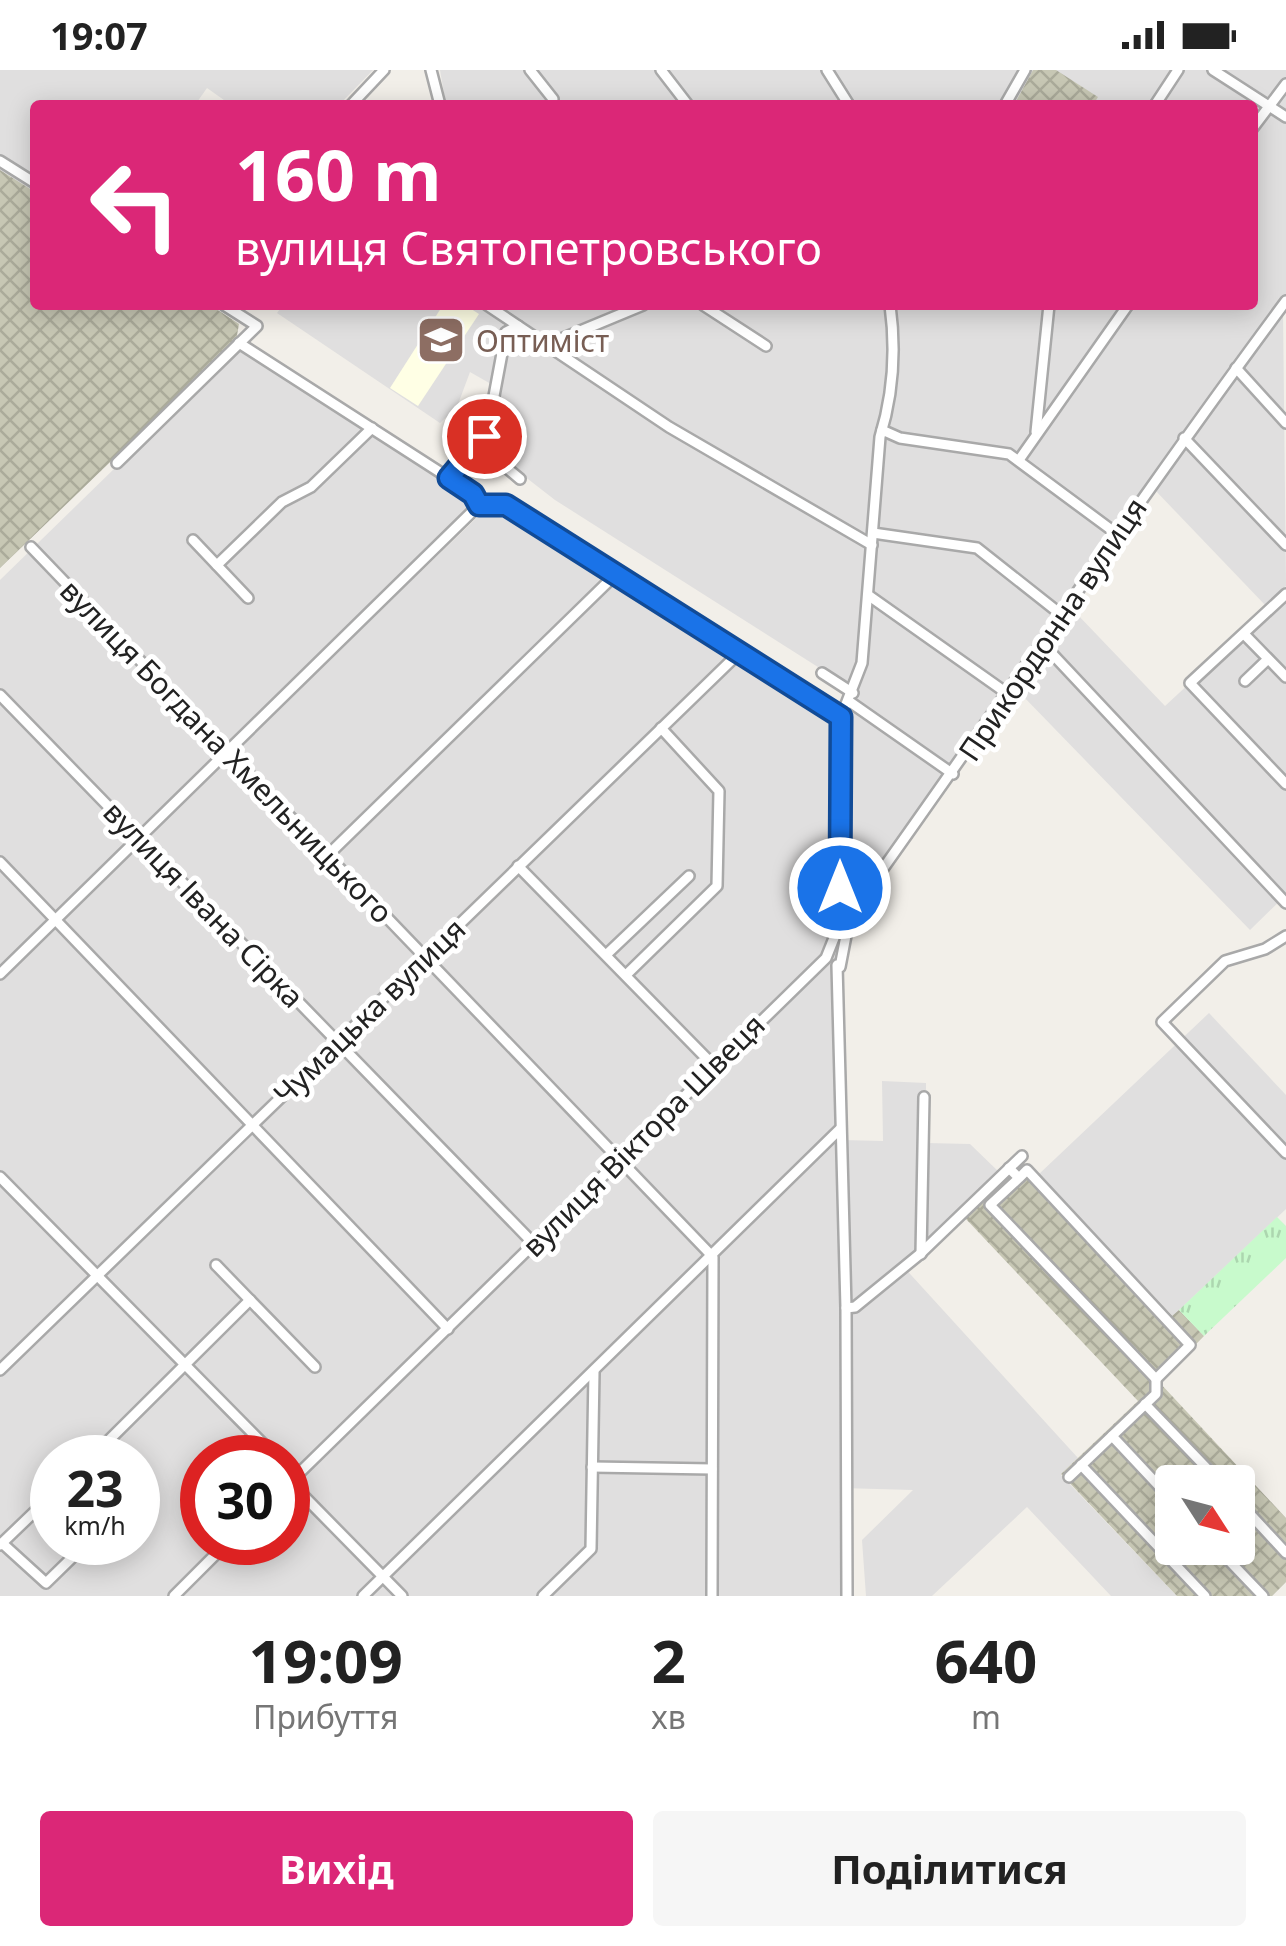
<!DOCTYPE html>
<html lang="uk">
<meta charset="utf-8">
<style>
:root{--surface:#fff;--page:#f6f6f6;--text:#222;--muted:#767676;--accent:#db2777}
body{margin:0;font-family:"Noto Sans",sans-serif;background:var(--page);color:var(--text);height:100vh;display:flex;flex-direction:column;font-size:38px;white-space:nowrap}
*{box-sizing:border-box;margin:0}
p{font-size:32px;color:var(--muted)}
.icon{flex:none;width:55px;height:55px;fill:none;stroke:currentColor;stroke-width:2;stroke-linecap:round;stroke-linejoin:round}
.map{position:relative;height:1526px;overflow:hidden}
.panel{display:flex;flex-direction:column;background:var(--surface);flex:1}
.panel>*{flex:none}
.guide{position:absolute;left:30px;top:30px;width:1228px;height:210px;border-radius:10px;box-shadow:0 5px 25px #0003;background:#db2777;color:#fff;overflow:hidden}
.needle{width:65px;rotate:126deg}
.tools{position:absolute;left:1155px;top:1395px;display:grid;gap:20px}
.tools a{display:grid;place-items:center;width:100px;height:100px;border-radius:10px;background:var(--surface);box-shadow:0 5px 25px #0003;font-size:50px}
.speed{position:absolute;left:30px;top:1365px;display:flex;gap:20px;font-size:50px;font-weight:700;text-align:center}
.speed>*{display:grid;place-content:center;width:130px;height:130px;border-radius:50%;background:var(--surface);box-shadow:0 5px 25px #0003;line-height:1}
.speed small{font-size:25px;font-weight:400}
.speed .limit{border:15px solid #d22;background:#fff;color:#111}
.pin{position:absolute;display:grid;place-items:center;width:85px;height:85px;color:#fff;margin:-42px;border:5px solid #fff;border-radius:50%;box-shadow:0 2px 10px #0007}
.me{position:absolute;width:110px;margin:-55px;rotate:0deg;stroke-linejoin:round;filter:drop-shadow(0 0 8px #0008)}
.turn{display:flex;align-items:center;gap:35px;height:210px;padding:0 40px;font-size:45px}
.turn .icon{width:130px;height:130px;stroke-width:2.5}
.turn b{display:block;font-size:70px;line-height:85px}
.eta{display:flex;justify-content:space-evenly;align-items:center;height:170px;text-align:center}
.eta b{font-size:60px;font-weight:700;line-height:70px}
.primary-button{display:flex;gap:20px;margin-top:auto;padding:20px 40px}
.primary-button a{flex:1;height:115px;border-radius:10px;background:var(--accent);color:#fff;font-size:40px;font-weight:700;line-height:115px;text-align:center}
.primary-button a+a{background:var(--page);color:var(--text)}
.status{display:flex;justify-content:space-between;align-items:center;height:70px;padding:0 50px;background:var(--surface);direction:ltr}
.status svg{height:28px;fill:currentColor}
.map>svg:first-child{display:block}
</style>
<div class="status"><b>19:07</b><svg viewBox="0 0 49 12"><path d="M0 12V9h3v3zM5 12V6h3v6zM10 12V3h3v9zM15 12V0h3v12zM26 1h20v11H26zM47 4h2v5h-2z"/></svg></div>
<div class="map">
<svg width="1286" height="1526" viewBox="0 0 1286 1526">
<defs>
<pattern id="construction-cross-hatch" width="8" height="8" patternUnits="userSpaceOnUse" patternTransform="scale(2.5)"><rect width="8" height="8" fill="#c7c7b4"/><path d="M0 0l8 8M0 8l8-8" fill="none" stroke="#abab9a"/></pattern>
<pattern id="park-tufts" width="24" height="20" patternUnits="userSpaceOnUse" patternTransform="scale(2.5)"><rect width="24" height="20" fill="#c8facc"/><path d="M3 7l-1-3M5 7V3M7 7l1-3M15 17l-1-3M17 17v-4M19 17l1-3" fill="none" stroke="#acd6af"/></pattern>
</defs>
<rect width="100%" height="100%" fill="#f2efe9"/>
<!-- residential -->
<g fill="#e0dfdf" fill-rule="evenodd">
<path d="M0,0H373L339,35H231L207,18L195,35H35V235H210L239,254L0,498Z"/>
<path d="M440,0H1022L1002,35H446Z"/>
<path d="M1028,0H1286V226L848,844L844,840V662L873,533L883,368L892,360L889,352L892,235H1252V35H1008Z"/>
<path d="M283,235H480L504,252L491,314L470,302L457,337L440,353L277,243Z"/>
<path d="M492,235H637L549,268Z"/>
<path d="M654,235H888L890,295L868,466L671,355L561,280L566,270Z"/>
<path d="M1283,242L1286,516L1266,536L1153,418Z"/>
<path d="M513,261L668,360L868,477L860,593L851,618L555,430L488,378Z"/>
<path d="M245,279L452,411L470,428L471,440L145,757L134,758L132,768L0,898V510L233,283Z"/>
<path d="M488,437H504L598,499L602,514L332,777L325,776L238,687V678Z"/>
<path d="M612,512L838,652L841,1070L883,1071L882,1011L926,1013V1073L970,1074L999,1102L901,1194L1078,1388L1061,1405L1177,1526H1111L1027,1437L932,1526H866L862,1470L913,1420L841,1418L840,1526H0V907L136,774L152,775L149,761L224,691L229,689L335,788ZM52,1388H138V1472H52ZM202,1388H288V1472H202Z"/>
<path d="M1286,524V825L1250,860L1020,623L1076,543L1165,636Z"/>
<path d="M1209,943L1286,1025V1139L1173,1246L1038,1105Z"/>
</g>
<!-- education -->
<path fill="#ffffe5" d="M443,235H465L479,244L418,336L390,318Z"/>
<!-- construction -->
<g fill="url(#construction-cross-hatch)" fill-rule="evenodd">
<path d="M1033,0H1056L1098,27L1093,35H1014Z"/>
<path d="M0,100L35,122V235H210L239,254L236,271L0,498Z"/>
<path d="M1024,1093L1172,1246L1179,1240L1204,1266L1159,1312L1286,1448V1512L1272,1526H1177L1061,1404L1138,1331L965,1148ZM1172,1412H1238V1478H1172Z"/>
</g>
<!-- park -->
<path fill="url(#park-tufts)" d="M1277,1147L1286,1156V1188L1204,1266L1179,1240Z"/>
<g fill="none" stroke-linecap="round" stroke-linejoin="round">
<!-- street casing -->
<g stroke="#a9a9a9" stroke-width="14">
<g id="street">
<path d="M431,0L440,35"/>
<path d="M530,0L553,29"/>
<path d="M661,0L688,35"/>
<path d="M827,0L849,35"/>
<path d="M1213,0L1286,47"/>
<path d="M351,35L384,0"/>
<path d="M1005,35L1025,0"/>
<path d="M1155,35L1178,0"/>
<path d="M1252,59L1286,14"/>
<path d="M0,91L35,113"/>
<path d="M487,235L669,357L872,475"/>
<path d="M703,235L766,276"/>
<path d="M543,271L561,269L643,235"/>
<path d="M239,273L449,408L473,424L479,435H506L841,647"/>
<path d="M1236,298L1286,353"/>
<path d="M882,360L900,368L1009,384L1117,464"/>
<path d="M1036,362L1049,235"/>
<path d="M1184,368L1286,475"/>
<path d="M478,374L520,409"/>
<path d="M1019,390L1128,235"/>
<path d="M117,393L257,256L224,235"/>
<path d="M449,408L488,358L506,262L518,256"/>
<path d="M873,463L977,478L1063,546"/>
<path d="M193,470L248,528"/>
<path d="M31,477L713,1187L712,1526"/>
<path d="M217,495L282,432L311,417L372,358"/>
<path d="M1286,524L1190,613L1286,714"/>
<path d="M868,525L1008,624"/>
<path d="M1244,564L1286,607"/>
<path d="M1043,574L1286,833"/>
<path d="M822,603L853,623"/>
<path d="M1245,611L1268,589"/>
<path d="M0,625L533,1173"/>
<path d="M850,632L953,704"/>
<path d="M841,647L862,593L880,367C893,325 896,279 890,235"/>
<path d="M328,785L614,506"/>
<path d="M0,792L448,1259"/>
<path d="M518,796L714,996"/>
<path d="M1286,866L1265,879L1225,891L1162,952L1286,1083"/>
<path d="M607,884L689,806"/>
<path d="M837,895L846,1238L847,1526"/>
<path d="M840,897L850,845C996,641 1136,433 1286,231"/>
<path d="M0,904L479,435"/>
<path d="M627,904L717,816L719,721L661,658"/>
<path d="M1009,1098L1019,1108L990,1135L1156,1309L1190,1275L1027,1100L1019,1108"/>
<path d="M0,1107L277,1388"/>
<path d="M921,1184L924,1027"/>
<path d="M216,1195L315,1297"/>
<path d="M846,1238L855,1237L920,1184L1022,1086"/>
<path d="M0,1300L739,583"/>
<path d="M1145,1334L1220,1412"/>
<path d="M1112,1366L1172,1430"/>
<path d="M107,1372L122,1388"/>
<path d="M91,1388L250,1230"/>
<path d="M1081,1395L1205,1526"/>
<path d="M592,1397L712,1399"/>
<path d="M138,1403L149,1415"/>
<path d="M1069,1407L1156,1324V1309"/>
<path d="M290,1412L402,1526"/>
<path d="M288,1414L826,888L840,853L841,647"/>
<path d="M1238,1431L1286,1483"/>
<path d="M2,1473L46,1513L88,1472"/>
<path d="M0,1475L52,1425"/>
<path d="M1217,1478L1263,1526"/>
<path d="M174,1526L228,1472"/>
<path d="M363,1526L840,1059"/>
<path d="M543,1526L591,1479L594,1302"/>
</g>
</g>
<!-- street -->
<use href="#street" stroke="#fff" stroke-width="9"/>
</g>
<g fill="none" stroke-linecap="round" stroke-linejoin="round">
<!-- route casing -->
<g stroke="#114b97" stroke-width="25">
<path id="route" d="M484,366L449,408L473,424L479,435H506L841,647L840,818"/>
</g>
<!-- route -->
<use href="#route" stroke="#1a73e8" stroke-width="18"/>
</g>
<!-- icons -->
<defs>
<g id="school-square" transform="scale(2.5)"><rect x="-9" y="-9" width="18" height="18" rx="4" fill="#8d6e63" stroke="#fff"/><path d="M0-5L7-2L0 1L-7-2ZM-4 1L0 2.5L4 1V4Q0 6-4 4Z" fill="#fff"/></g>
</defs>
<g fill-rule="evenodd">
<use href="#school-square" x="441" y="270"/>
</g>
<g text-anchor="middle" dominant-baseline="central" stroke-width="10" stroke-linejoin="round" paint-order="stroke">
<!-- education labels -->
<g font-size="30" fill="#785e54" stroke="#fff" text-anchor="start">
<text x="476" y="270">Оптиміст</text>
</g>
<!-- street labels -->
<g font-size="30" fill="#222" stroke="#fff">
<text transform="translate(1052 559) rotate(-56)">Прикордонна вулиця</text>
<text transform="translate(227 681) rotate(46)">вулиця Богдана Хмельницького</text>
<text transform="translate(204 834) rotate(46)">вулиця Івана Сірка</text>
<text transform="translate(369 941) rotate(-44)">Чумацька вулиця</text>
<text transform="translate(643 1065) rotate(-45)">вулиця Віктора Швеця</text>
</g>
</g>
</svg>
<div class="tools">
<a><svg class="needle" viewBox="-14 -14 28 28"><path d="M0-13l5 13h-10z" fill="#e53935"/><path d="M0 13l5-13h-10z" fill="#767676"/></svg></a>
</div>
<div class="speed"><div>23<small>km/h</small></div><div class="limit">30</div></div>
<div class="pin" style="left:484px;top:366px;background:#d93025"><svg class="icon" aria-label="arrive" viewBox="0 0 24 24"><path d="M6 21V4h12l-3 4 3 4H6"/></svg></div>
<svg class="me" style="left:840px;top:818px" viewBox="-20 -20 40 40"><circle r="17" fill="#1a73e8" stroke="#fff" stroke-width="3"/><path d="M0-11L8 9 0 5-8 9z" fill="#fff"/></svg>
<div class="guide">
<div class="turn"><svg class="icon" aria-label="left" viewBox="0 0 24 24"><path d="M17 20v-9H6M10 6l-5 5 5 5"/></svg><div><b>160 m</b>вулиця Святопетровського</div></div>
</div>
</div>
<section class="panel">
<div class="eta">
<div><b>19:09</b><p>Прибуття</p></div>
<div><b>2</b><p>хв</p></div>
<div><b>640</b><p>m</p></div>
</div>
<div class="primary-button"><a>Вихід</a><a>Поділитися</a></div>
</section>
